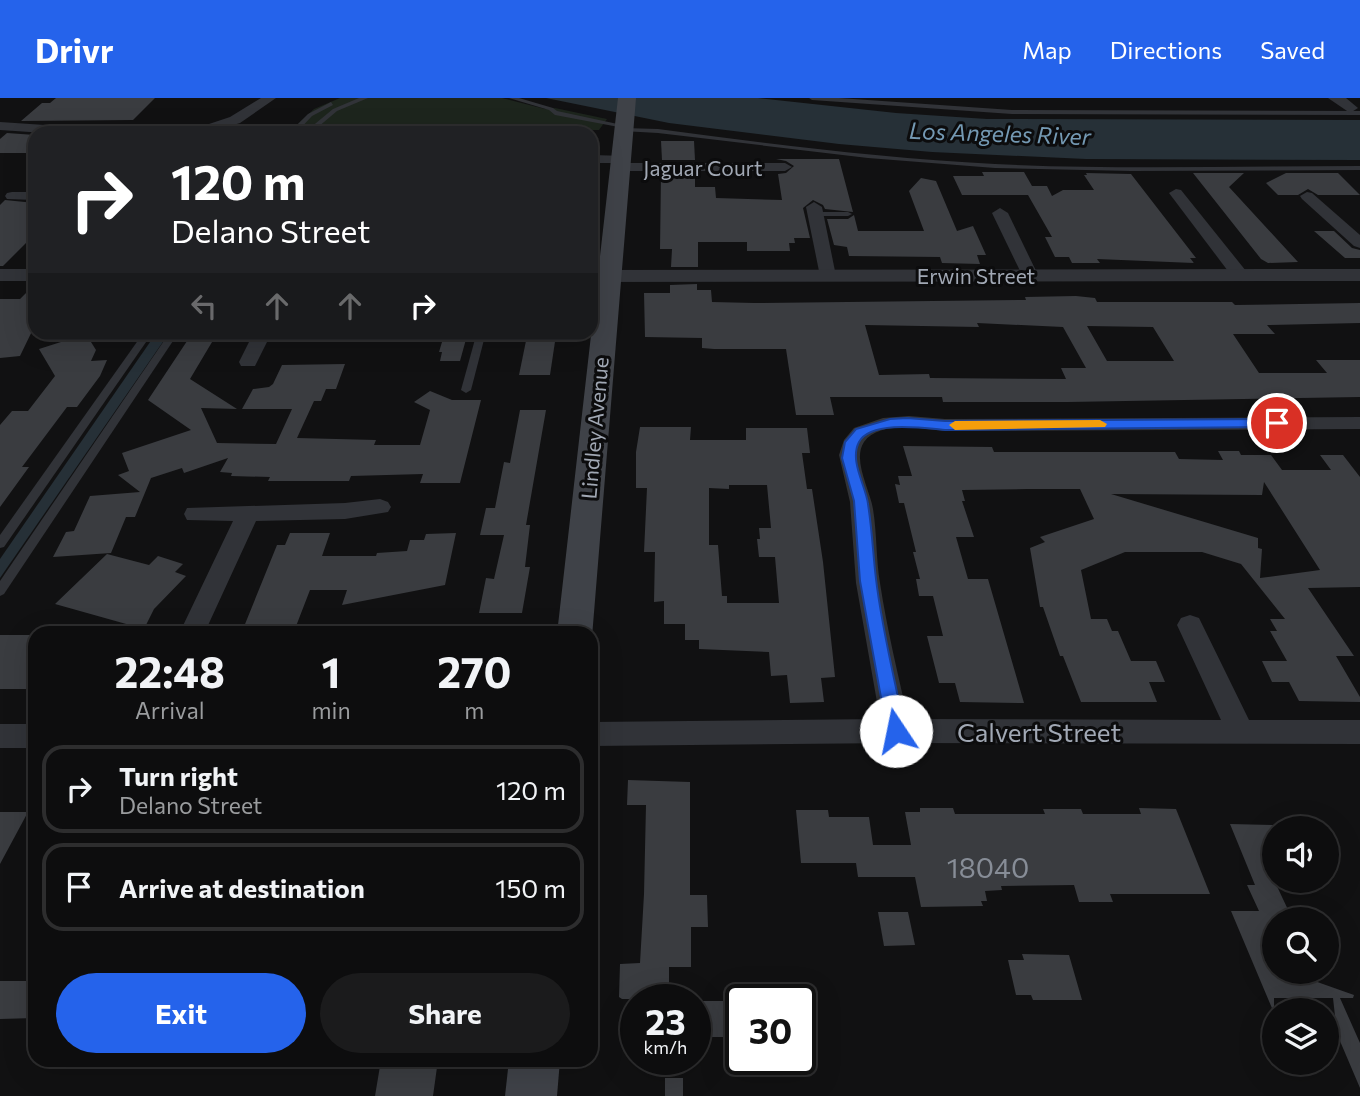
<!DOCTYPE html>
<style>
:root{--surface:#0d0d0e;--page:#1b1b1c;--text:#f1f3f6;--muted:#9a9c9e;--line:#2d2d2e;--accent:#2563eb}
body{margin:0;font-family:Commissioner,sans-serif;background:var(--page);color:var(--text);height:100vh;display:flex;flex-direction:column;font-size:26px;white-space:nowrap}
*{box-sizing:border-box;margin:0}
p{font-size:23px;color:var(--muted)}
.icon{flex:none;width:38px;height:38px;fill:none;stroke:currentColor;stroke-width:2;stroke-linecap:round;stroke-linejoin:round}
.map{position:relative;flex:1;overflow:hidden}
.side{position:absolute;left:28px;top:528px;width:570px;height:441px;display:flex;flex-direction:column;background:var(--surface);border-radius:21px;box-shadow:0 7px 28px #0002,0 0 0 2px var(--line)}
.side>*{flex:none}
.banner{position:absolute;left:28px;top:28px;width:570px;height:214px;border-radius:21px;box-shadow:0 7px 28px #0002,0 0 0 2px var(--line);background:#202124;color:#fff;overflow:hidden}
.buttons{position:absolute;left:1262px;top:718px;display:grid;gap:14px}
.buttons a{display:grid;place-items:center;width:77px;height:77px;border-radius:50%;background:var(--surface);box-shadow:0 7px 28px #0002,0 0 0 2px var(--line);font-size:35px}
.speed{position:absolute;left:620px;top:886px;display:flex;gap:14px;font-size:35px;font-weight:700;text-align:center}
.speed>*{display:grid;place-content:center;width:91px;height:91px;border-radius:50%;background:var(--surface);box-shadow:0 7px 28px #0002,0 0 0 2px var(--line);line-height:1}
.speed small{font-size:18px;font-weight:400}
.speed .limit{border:4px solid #111;border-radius:10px;background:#fff;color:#111}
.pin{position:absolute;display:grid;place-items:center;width:60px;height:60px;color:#fff;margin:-30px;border:4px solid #fff;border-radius:50%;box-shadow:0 2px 7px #0007}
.me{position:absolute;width:77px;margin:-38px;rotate:349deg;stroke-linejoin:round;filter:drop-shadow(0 0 5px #0008)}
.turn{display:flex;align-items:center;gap:24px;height:147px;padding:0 28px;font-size:32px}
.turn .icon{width:91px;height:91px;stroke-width:2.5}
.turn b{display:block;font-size:49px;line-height:60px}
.lanes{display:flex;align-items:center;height:66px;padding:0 28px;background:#0003;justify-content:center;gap:35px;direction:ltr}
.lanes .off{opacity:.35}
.eta{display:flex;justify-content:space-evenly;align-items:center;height:119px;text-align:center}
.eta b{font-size:42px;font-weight:700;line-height:49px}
.button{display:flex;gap:14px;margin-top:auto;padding:14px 28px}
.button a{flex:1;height:80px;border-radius:42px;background:var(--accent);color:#fff;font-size:28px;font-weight:700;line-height:80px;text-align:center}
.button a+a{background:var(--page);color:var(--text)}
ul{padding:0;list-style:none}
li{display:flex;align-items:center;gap:21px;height:88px;margin:0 14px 10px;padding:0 14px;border:4px solid var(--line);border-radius:21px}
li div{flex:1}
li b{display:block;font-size:26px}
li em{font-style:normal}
header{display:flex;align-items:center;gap:42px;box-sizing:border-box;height:98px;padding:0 35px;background:var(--accent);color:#fff}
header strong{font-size:33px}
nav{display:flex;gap:38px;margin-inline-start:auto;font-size:24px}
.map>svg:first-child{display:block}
</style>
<header>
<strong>Drivr</strong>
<nav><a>Map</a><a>Directions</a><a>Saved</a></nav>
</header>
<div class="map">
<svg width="1360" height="998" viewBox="0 0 1360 998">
<rect width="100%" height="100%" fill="#111112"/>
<!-- green -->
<path fill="#1d251d" d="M340,0H502L545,11L555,10L607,21L599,32H291L314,11Z"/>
<!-- water -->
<g fill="#263037">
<path d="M546,0H758L896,15L987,21L1360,22V62L1086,61L932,54L839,46L669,25Z"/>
<path d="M157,234L169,235L0,480V461Z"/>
</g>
<!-- building -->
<g fill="#3a3c40" fill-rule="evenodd">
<path d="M56,0H155L133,22L21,23L42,5H50Z"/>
<path d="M7,35L35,37V55H0V41Z"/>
<path d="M661,43H694L695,62H662Z"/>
<path d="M776,61H839L853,114L825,111L823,107L813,102L803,110L810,140H794L795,145H789L790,153H747V144H698V169H671L672,151H660L661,76H695V89H715L716,100L782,102L778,76L786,75L794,68L786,63Z"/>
<path d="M982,74H1024L1032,88H1047L1052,98L1063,92H1094L1084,77H1087L1086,75L1131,76L1196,160H1190L1194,165L1097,161L1100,165H1072L1069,159H1055L1045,139H1052L1028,97H962L953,78H984Z"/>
<path d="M1193,75H1244L1229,89L1298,164L1268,165L1261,161Z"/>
<path d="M1286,75H1338L1360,97H1318L1308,91L1298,97H1278L1266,85Z"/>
<path d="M921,80L936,83L957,133L973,128L986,157H977L980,166L942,165L940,159L849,158L847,149L834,147L827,121H848L854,117L858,133H924L909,93Z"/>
<path d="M5,102L35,105V136L3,168H0V107Z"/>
<path d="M1314,133H1334L1352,150L1360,152V160H1345Z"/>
<path d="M35,186V227L20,258L0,260V201H20Z"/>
<path d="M697,186V192H711L712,204L754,205L1026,202L1025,199L1076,198L1095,200L1097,204H1232L1235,207L1360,205V225L1267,227L1275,236H1233L1259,275H1327L1316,262H1360V299L1068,304H943L942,299H830L834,317H796L786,251H714L702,250V240L645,239L644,195H670V187ZM977,225L1063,229L1086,270H1061L1066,281L930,280L929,276L879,277L865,227L979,229ZM1087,228L1153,229L1174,263H1107Z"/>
<path d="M193,234H218L190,281L237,311L201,310L217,345L276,346L292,311H242L253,291L269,289L273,286L282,267L345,266L336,291H326L321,303H314L297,340L376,342L374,347H420L430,312L414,304L430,293L452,302H481L460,385H420L423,376L351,378L349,383H268L270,379L231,378L232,375L220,374L228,360L184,375L182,370L151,380L135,419H126L111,455L53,459L66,434L74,433L90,398L140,394L118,377L129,373L122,355L191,332L148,302Z"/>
<path d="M445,234H468L460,263H440L442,254H439Z"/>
<path d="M86,236L96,252L91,263L107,262L100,278L77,309H67L22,369H29L0,409V327L12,313H28L55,278L39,251Z"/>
<path d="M556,237L550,277H519L527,238Z"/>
<path d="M520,312H546L526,427H530L525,469H530L522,515H479L486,480L494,481L504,437H480L486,410H495L504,364L510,365Z"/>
<path d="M640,329H691L690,342H746V330H807L810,355H802L807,391H812L823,464L835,579L821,580L824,604L790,605L787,577L771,578L769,554L699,551V542H685V526H664V503L654,504L655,454H644L647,390H636V354ZM729,387H767L771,430H759L760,441H757L759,459H775L779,505H727V498H722L718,447H709V390L729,391Z"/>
<path d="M903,348L992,349L994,354H1175L1179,361L1223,362L1218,353H1239L1241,357H1271L1282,372H1331L1320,357H1343L1360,379V489L1308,490L1354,558H1336L1360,599V604L1299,603L1289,584H1272L1262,563H1287L1270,533H1277L1270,521H1285L1241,466L1202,454H1125L1081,472L1091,521H1107L1112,533H1118L1131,563H1156L1165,584H1149L1157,604H1081L1063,558H1060L1043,509H1040L1030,450L1045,444L1040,439L1094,421L1080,391H1027L962,392L965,403H962L974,439H956L968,481H988L1024,605L960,604L955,585H939L927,538H943L933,498H919L916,481H920L913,454H916L904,405H899L895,386L900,387L898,378H912ZM1264,384L1320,472L1260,480L1262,451L1258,450V440L1111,396L1262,397Z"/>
<path d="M290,435H330L322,458H376L377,455L407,453L410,442H424L426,436L456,435L445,487L342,507L347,492H310L293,536H241L277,447H285Z"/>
<path d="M107,456L149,467L158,458L183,466L175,474L186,478L154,511L144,531L55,506Z"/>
<rect x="0" y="537" width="35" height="54"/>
<path d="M628,682L690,684V797H707L708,829H691V869H669V898H656V901H622L619,899L620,866L640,865L644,796L646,707H627Z"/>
<path d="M920,710H953L955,716H1045L1043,711H1081L1083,716H1141L1139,710L1176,711L1210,796H1110L1113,804H1079L1074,787L1001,788L1002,792L985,793L987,803H981L983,808L921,809L915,779H858L856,765H801L796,712H828L829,719H869L873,747H911L905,714H920Z"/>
<path d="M0,714H28L0,766Z"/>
<path d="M1230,726L1274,727V782L1291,818L1274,819V873H1302L1306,880L1354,897L1353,900H1340L1360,945V990L1337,936L1333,900H1274V915L1231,813H1259L1247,787H1255Z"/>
<path d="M878,814H908L915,847L884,848Z"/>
<path d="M1022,856L1069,857L1082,902H1033L1031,897H1016L1008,862H1024Z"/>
<path d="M0,883H35V920L0,921Z"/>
<rect x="695" y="903" width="45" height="36"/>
<path d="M381,962H438L433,998H375Z"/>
<rect x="665" y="980" width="18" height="18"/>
</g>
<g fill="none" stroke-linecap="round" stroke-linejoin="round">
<!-- service -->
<g fill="#313338" fill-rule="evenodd">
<path d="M359,0H368L337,13L311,35H304L333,11Z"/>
<path d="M509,0H519L553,10L557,13L627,28L624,30L555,17L549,12Z"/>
<path d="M809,0H839L1012,12L1360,13V17L1012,16L812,2Z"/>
<path d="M331,4L333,7L312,18L296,35H289L308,16Z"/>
<path d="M624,30L658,31C770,46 882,60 995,66C1116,72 1238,68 1360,68V72L1131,73L995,70L868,60L658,35L622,33V31Z"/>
<path d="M812,114H848L852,116L848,118H815L811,116Z"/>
<path d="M144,234H153L4,449L0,450V437Z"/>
<path d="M170,234H179L4,496L0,498V483Z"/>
<path d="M477,234H486L471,292L466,295L461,292Z"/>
</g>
<!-- minor -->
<g fill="#313338" fill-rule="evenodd">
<path d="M261,0H276L240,25L208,35H45L0,32V24L60,28H203L230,19Z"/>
<path d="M592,57L626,58L628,61L623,65H785L792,69L785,73H620L613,69L618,65H592Z"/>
<path d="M1176,91L1181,92L1246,173L1248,177L1246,181H1234L1169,95Z"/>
<path d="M12,94H35V102L7,101L5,98L7,95Z"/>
<path d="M1307,94L1312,95L1360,137V150L1354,148L1302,101L1300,98Z"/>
<path d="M814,104L822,109L836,178L828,183L820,178L806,109Z"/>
<path d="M1000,110L1008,115L1038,177L1036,181H1024L1022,177L992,115Z"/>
<path d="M254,234H272L255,268H241L239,264Z"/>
<path d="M909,318L945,321L1360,319V331L945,333C923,331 879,322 864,344C852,362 870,392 873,411C877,436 876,461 880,485C887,531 898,576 908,621L1221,622L1177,527L1181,520L1190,517L1199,520L1249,622H1360V646L896,645L592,648V624L880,621L856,485L850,404L839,357L844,342L854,330L883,320Z"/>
<path d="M380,401L388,404L391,409L388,414L345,421L256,423L204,536H179L233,423L187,422L184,416L187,410L345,405Z"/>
<rect x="0" y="626" width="35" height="24"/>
</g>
<!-- tertiary -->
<g fill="#313338" fill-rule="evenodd">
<path d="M1328,0H1346L1358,10L1350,15Z"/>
<rect x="0" y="171" width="35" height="12"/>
<path d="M1360,171V183L592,184V172Z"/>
</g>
<!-- secondary -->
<g fill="#3f4248" fill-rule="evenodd">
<path d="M618,0H636L592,539V536H557Z"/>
<path d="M509,962H560L557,998H505Z"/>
</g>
</g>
<!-- route -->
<path fill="#2563eb" stroke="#184099" stroke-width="2" d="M907,320L945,323L1277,321L1284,325L1277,329L945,332C924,330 871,322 859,344C849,363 866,388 868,406C872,431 873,456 876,481C882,532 895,582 905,633L902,638L896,640L890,638L887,633L860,483L854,403L842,360L845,344L856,331L890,321Z"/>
<!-- slow -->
<path fill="#f59e0b" d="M1100,322L1107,326L1105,329L955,332L949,327L955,323Z"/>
<g text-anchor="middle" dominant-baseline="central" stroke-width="6" stroke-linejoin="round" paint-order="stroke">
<!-- far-street labels -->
<g font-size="21" fill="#a1a8b4" stroke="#0c0c0d">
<text x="703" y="69">Jaguar Court</text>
<text x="976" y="177">Erwin Street</text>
<text transform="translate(594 330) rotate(-85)">Lindley Avenue</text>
</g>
<!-- far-water labels -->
<g font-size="23" font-style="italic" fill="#7499b3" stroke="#0c0c0d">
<text transform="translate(1000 35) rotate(2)">Los Angeles River</text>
</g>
<!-- street labels -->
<g font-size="26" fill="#a1a8b4" stroke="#0c0c0d">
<text x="1039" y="633">Calvert Street</text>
</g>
<!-- near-number labels -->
<g font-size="28" fill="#878d97">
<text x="988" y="769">18040</text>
</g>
</g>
</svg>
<div class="buttons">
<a><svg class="icon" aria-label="sound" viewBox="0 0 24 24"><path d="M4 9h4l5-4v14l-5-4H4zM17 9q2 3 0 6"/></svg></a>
<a><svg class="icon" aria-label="search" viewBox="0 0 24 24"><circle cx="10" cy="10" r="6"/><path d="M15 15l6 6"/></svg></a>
<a><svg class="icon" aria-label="layers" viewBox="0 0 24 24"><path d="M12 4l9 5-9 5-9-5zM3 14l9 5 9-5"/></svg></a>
</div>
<div class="speed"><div>23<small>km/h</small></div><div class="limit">30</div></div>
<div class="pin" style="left:1277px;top:325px;background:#d93025"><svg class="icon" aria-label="arrive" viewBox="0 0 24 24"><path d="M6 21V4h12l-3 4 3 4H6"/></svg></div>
<svg class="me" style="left:896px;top:633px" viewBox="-20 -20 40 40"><circle r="19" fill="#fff"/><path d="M0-13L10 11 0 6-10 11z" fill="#2563eb"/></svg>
<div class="banner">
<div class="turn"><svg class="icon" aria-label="right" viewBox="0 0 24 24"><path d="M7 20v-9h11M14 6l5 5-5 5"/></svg><div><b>120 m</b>Delano Street</div></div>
<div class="lanes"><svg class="icon off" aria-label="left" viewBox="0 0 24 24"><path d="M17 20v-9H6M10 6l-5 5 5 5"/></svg><svg class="icon off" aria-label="ahead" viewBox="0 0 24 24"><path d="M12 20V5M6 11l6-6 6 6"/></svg><svg class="icon off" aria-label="ahead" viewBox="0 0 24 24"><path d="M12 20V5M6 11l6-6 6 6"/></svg><svg class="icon" aria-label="right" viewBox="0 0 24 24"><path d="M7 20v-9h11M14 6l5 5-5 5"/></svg></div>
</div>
<section class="side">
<div class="eta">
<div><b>22:48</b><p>Arrival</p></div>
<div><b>1</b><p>min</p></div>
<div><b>270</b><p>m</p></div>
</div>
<ul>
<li><svg class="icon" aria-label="right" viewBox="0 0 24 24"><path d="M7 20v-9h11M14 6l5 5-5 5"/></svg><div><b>Turn right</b><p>Delano Street</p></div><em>120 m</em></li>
<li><svg class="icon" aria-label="arrive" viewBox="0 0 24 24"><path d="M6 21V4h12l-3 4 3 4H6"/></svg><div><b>Arrive at destination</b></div><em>150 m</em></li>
</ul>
<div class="button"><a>Exit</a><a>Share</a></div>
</section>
</div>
